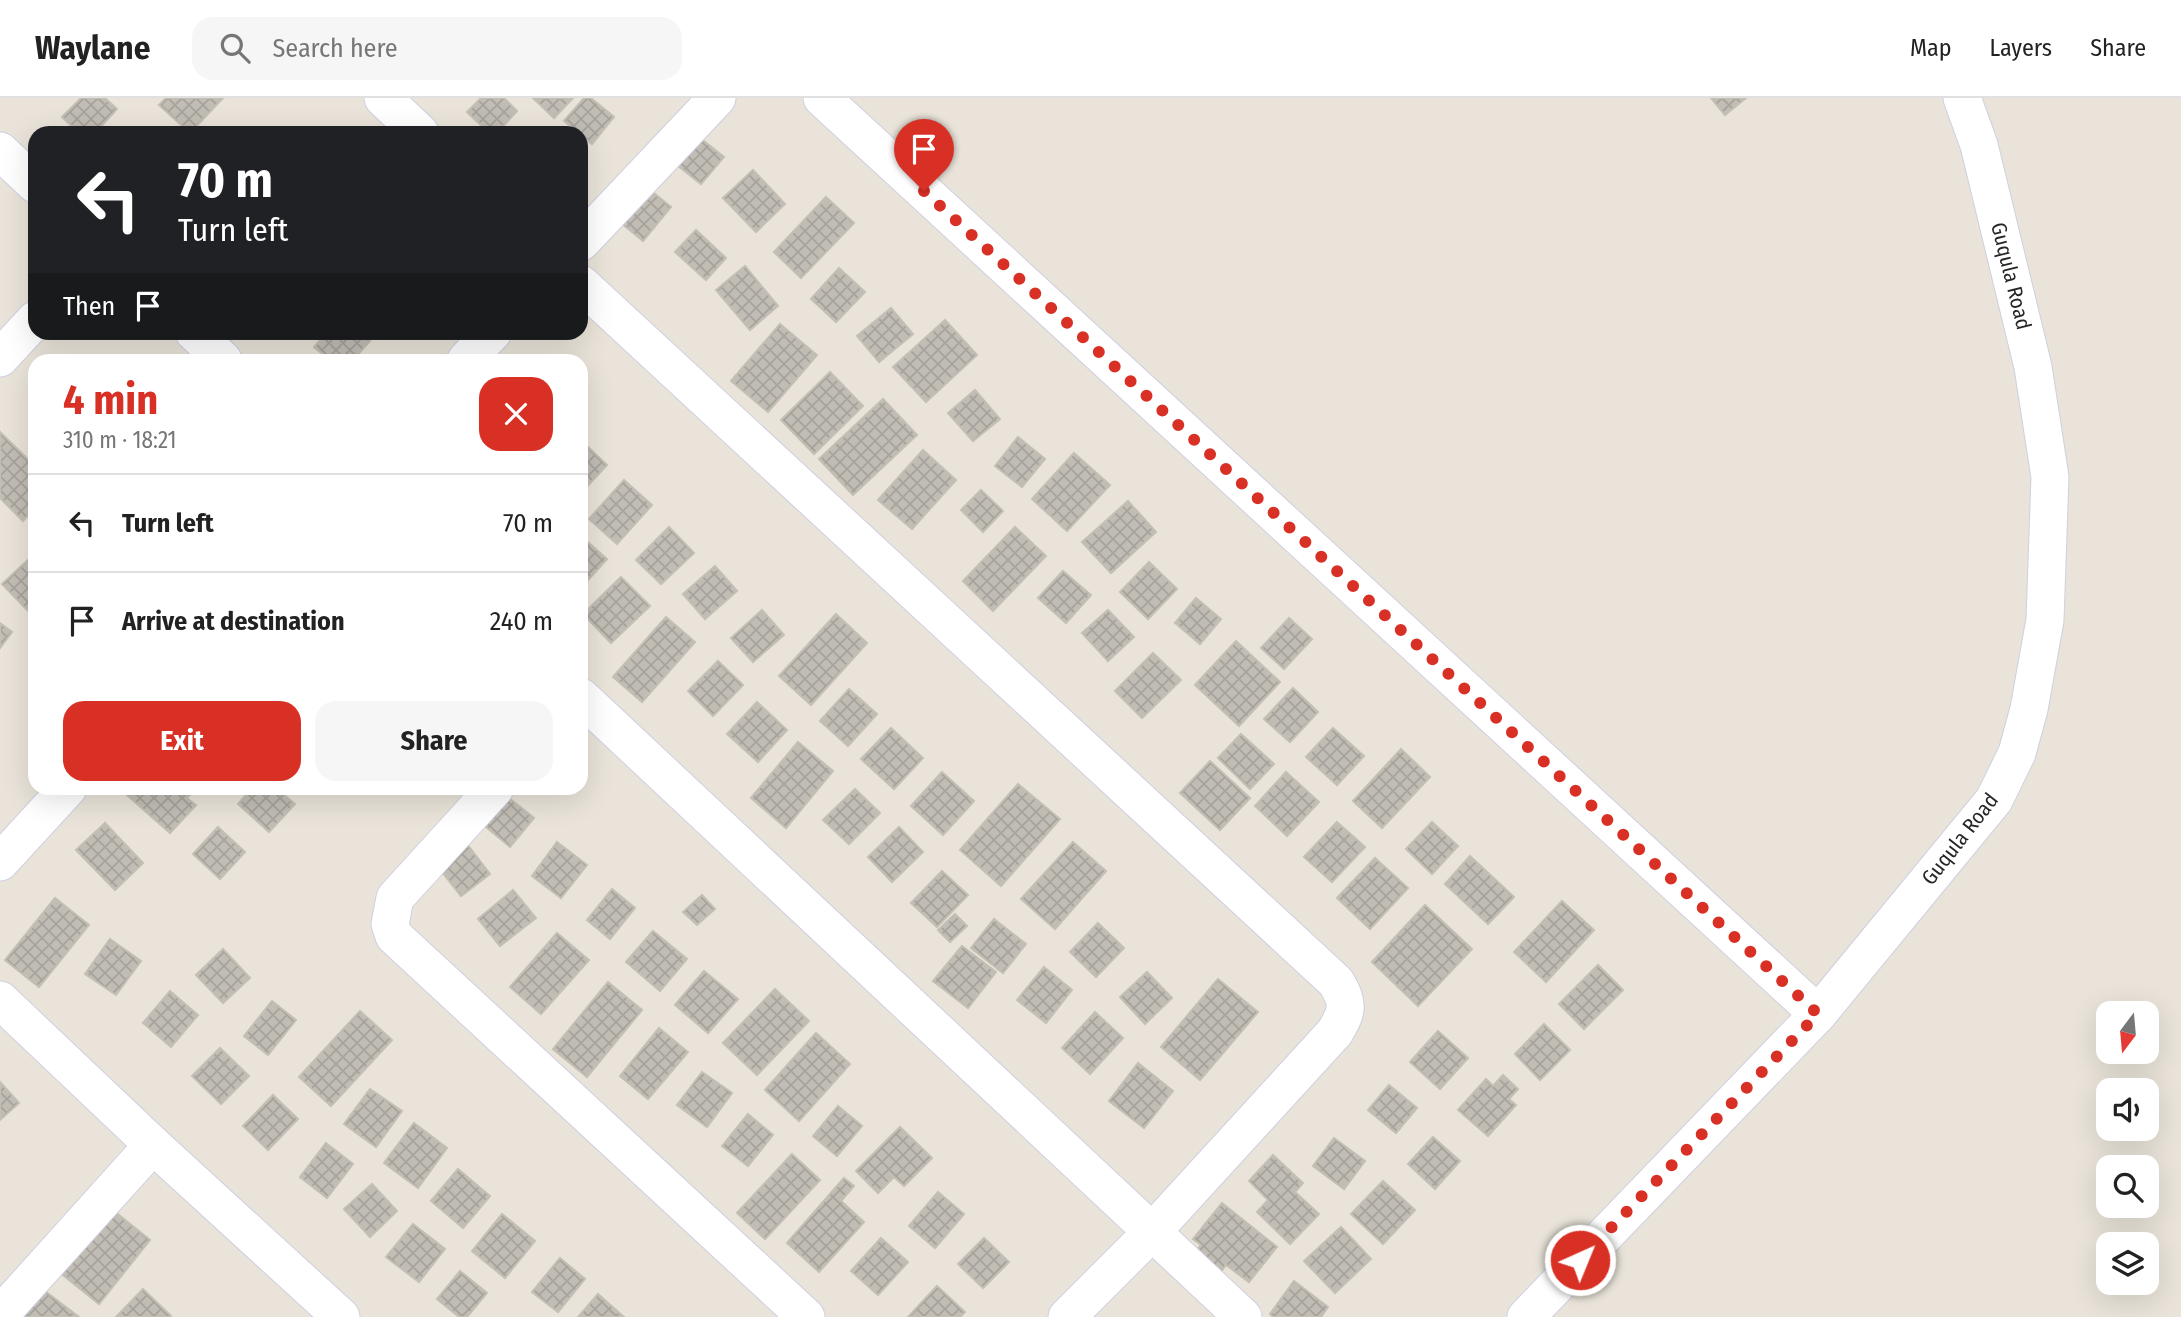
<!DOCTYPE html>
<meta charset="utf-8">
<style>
:root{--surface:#fff;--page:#f6f6f6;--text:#222;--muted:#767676;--line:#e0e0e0;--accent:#d93025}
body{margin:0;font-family:"Fira Sans Condensed",sans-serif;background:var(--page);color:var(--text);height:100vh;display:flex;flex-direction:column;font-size:26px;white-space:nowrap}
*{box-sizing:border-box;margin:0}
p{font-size:23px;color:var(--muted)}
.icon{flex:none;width:38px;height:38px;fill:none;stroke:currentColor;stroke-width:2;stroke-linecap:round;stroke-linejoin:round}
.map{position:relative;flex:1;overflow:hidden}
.details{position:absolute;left:28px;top:256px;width:560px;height:441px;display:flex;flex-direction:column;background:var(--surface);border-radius:21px;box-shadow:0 7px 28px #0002}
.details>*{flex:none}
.banner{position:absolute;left:28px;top:28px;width:560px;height:214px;border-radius:21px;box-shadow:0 7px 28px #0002;background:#202124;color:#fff;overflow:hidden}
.needle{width:46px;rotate:196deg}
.controls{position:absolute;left:2096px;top:903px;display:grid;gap:14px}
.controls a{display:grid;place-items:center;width:63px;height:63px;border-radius:14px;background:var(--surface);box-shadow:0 7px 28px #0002;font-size:35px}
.pin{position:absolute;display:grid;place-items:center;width:60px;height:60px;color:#fff;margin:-72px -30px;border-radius:50% 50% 50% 0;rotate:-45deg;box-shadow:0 0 7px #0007}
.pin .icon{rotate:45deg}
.me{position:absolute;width:77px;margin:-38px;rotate:44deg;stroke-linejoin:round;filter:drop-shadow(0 0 5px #0008)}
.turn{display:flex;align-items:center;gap:24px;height:147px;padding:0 35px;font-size:32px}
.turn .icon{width:91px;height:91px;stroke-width:2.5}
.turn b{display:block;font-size:49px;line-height:60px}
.then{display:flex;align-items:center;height:66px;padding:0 35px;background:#0003;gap:14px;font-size:26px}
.round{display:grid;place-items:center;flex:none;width:74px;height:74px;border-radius:21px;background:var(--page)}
.summary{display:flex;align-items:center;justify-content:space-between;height:119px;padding:0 35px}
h1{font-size:42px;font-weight:700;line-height:52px;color:var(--accent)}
.action{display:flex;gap:14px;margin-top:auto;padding:14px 35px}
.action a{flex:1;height:80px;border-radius:21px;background:var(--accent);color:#fff;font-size:28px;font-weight:700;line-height:80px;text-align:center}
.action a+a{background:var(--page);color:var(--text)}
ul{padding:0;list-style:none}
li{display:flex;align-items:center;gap:21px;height:98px;padding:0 35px;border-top:2px solid var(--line)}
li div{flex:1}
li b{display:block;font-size:26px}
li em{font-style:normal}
header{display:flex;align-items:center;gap:42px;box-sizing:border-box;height:98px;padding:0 35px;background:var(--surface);border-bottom:2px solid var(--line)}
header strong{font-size:33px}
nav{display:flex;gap:38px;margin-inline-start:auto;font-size:24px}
.search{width:490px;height:63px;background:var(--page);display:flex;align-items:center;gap:18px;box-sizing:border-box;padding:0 24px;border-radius:21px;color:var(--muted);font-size:26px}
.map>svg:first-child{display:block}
</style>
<header>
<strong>Waylane</strong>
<div class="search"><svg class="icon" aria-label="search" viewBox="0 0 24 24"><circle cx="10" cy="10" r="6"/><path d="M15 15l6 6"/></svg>Search here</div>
<nav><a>Map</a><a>Layers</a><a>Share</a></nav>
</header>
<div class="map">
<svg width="2181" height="1219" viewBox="0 0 2181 1219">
<defs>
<pattern id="building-cross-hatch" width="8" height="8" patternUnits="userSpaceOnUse" patternTransform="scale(1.75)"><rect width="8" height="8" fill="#c1bdb5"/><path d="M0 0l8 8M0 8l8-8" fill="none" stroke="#a6a29c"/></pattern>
</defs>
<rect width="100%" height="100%" fill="#e9e3d9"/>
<!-- building -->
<g fill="url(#building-cross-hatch)" stroke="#c4bfb3" stroke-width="2">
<path d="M81,0H105L117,11L95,35H79L62,19Z"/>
<path d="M166,0H223L190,35L159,7Z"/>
<path d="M481,0H504L517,13L497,35H489L467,14Z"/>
<path d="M533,0H573L554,20Z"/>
<path d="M584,0H591L614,19L592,46L564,23Z"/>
<path d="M1711,0H1746L1725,17Z"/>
<path d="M700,40L724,59L701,86L677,67Z"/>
<path d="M753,72L785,106L756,134L723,100Z"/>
<path d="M650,92L671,109L643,143L621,125Z"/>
<path d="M826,99L854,125L801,180L774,154Z"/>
<path d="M696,132L726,160L706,182L675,154Z"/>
<path d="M745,168L778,208L750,232L716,192Z"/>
<path d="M839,170L865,194L836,224L811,201Z"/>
<path d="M891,210L913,236L879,264L857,238Z"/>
<path d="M945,222L977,257L926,304L893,269Z"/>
<path d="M780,226L817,257L768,314L731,283Z"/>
<path d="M327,234H360L370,243L353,262H330L314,249Z"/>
<path d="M830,274L863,308L814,356L781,322Z"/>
<path d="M975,292L1000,321L973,343L948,315Z"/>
<path d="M883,301L917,337L853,397L819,361Z"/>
<path d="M0,334L35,368V410L23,423L0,400Z"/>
<path d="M1018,339L1045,361L1022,389L995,368Z"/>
<path d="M584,345L607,367L581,395V348Z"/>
<path d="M923,352L956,382L912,431L878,402Z"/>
<path d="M1074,355L1110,387L1067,433L1032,401Z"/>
<path d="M624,382L652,407L617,446L589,421Z"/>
<path d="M981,392L1003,413L983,434L961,412Z"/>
<path d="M1128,403L1156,434L1111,475L1082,444Z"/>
<path d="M669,429L694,455L661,486L636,462Z"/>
<path d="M1015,429L1046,458L993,513L963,483Z"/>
<path d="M581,438L607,461L581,490Z"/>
<path d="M30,460L35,466V509L29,514L2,486Z"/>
<path d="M1149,464L1177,491L1148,521L1120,494Z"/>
<path d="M715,468L737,493L705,521L683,496Z"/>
<path d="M1063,473L1091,497L1066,525L1038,500Z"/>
<path d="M621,479L650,508L611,545L583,516Z"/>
<path d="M1196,500L1221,521L1200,546L1175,525Z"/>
<path d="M762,512L784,537L753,564L731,540Z"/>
<path d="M1108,512L1134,539L1108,563L1082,535Z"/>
<path d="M836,516L867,545L811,607L779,578Z"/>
<path d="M666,519L695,544L642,604L613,579Z"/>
<path d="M1289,520L1312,541L1284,571L1261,550Z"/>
<path d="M0,525L12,534L0,550Z"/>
<path d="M1236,543L1280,584L1239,628L1195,587Z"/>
<path d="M1153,555L1181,582L1142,620L1115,593Z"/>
<path d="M718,563L743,587L713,618L688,593Z"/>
<path d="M1293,590L1318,614L1290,644L1264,621Z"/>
<path d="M849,591L877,616L848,648L820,623Z"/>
<path d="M757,604L787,632L758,664L727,636Z"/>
<path d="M891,630L923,660L894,691L861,661Z"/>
<path d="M1333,630L1364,658L1337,687L1306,659Z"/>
<path d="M1241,636L1274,666L1250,691L1218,660Z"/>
<path d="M798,644L833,673L786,730L751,700Z"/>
<path d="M1401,651L1430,679L1382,730L1353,703Z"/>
<path d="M1210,663L1250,700L1220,732L1180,695Z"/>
<path d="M942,674L974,703L943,737L911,708Z"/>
<path d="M1286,674L1319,704L1287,738L1255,708Z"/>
<path d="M1018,686L1060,721L1001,788L960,752Z"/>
<path d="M119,690H196L187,700L196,707L170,735Z"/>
<path d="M252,690H276L295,706L269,734L238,706Z"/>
<path d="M855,691L880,715L849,746L823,722Z"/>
<path d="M505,697L534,720L510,749L481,725Z"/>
<path d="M1337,724L1365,749L1332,784L1304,759Z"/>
<path d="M1432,724L1458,748L1432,776L1406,751Z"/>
<path d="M105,725L143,765L115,792L76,752Z"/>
<path d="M218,729L245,754L220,781L193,756Z"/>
<path d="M899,729L923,754L892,784L868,759Z"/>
<path d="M557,744L587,767L561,800L532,778Z"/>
<path d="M1073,744L1106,773L1055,831L1021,801Z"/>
<path d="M467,746L490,776L461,798L438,769Z"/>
<path d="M1470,758L1514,799L1488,826L1445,786Z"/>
<path d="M1375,760L1408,790L1370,831L1337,800Z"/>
<path d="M942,773L968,797L937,829L911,805Z"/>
<path d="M612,791L635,810L610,841L587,822Z"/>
<path d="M513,792L536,820L500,848L478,821Z"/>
<path d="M702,797L715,811L697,827L683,814Z"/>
<path d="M55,800L89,827L39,889L5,862Z"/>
<path d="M1562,803L1594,832L1546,884L1514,854Z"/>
<path d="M1425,807L1472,851L1418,908L1372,864Z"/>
<path d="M955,816L967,828L950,844L938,832Z"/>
<path d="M994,821L1026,846L1003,875L971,850Z"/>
<path d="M1098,825L1124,850L1096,879L1070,854Z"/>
<path d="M653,833L687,861L660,893L626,864Z"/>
<path d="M557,835L589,862L541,916L510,889Z"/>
<path d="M110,841L141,863L116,897L85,876Z"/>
<path d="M962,848L996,874L968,910L933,883Z"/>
<path d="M223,851L250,880L223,905L196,877Z"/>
<path d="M1598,867L1623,892L1584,931L1559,906Z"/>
<path d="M1044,869L1072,892L1046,925L1017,902Z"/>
<path d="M704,873L738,901L708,935L675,907Z"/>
<path d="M1147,874L1172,900L1145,926L1120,899Z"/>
<path d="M1218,881L1258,914L1200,982L1161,949Z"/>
<path d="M608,884L642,912L587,979L553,951Z"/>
<path d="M775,891L809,923L757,977L723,945Z"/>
<path d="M170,893L198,917L171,949L143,925Z"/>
<path d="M272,903L296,922L268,957L244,938Z"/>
<path d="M360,913L392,942L331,1008L299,979Z"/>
<path d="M1095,914L1123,940L1090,976L1062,950Z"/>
<path d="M1544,926L1570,952L1540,982L1515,956Z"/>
<path d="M659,930L688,954L648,1001L620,978Z"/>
<path d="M1438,933L1468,960L1440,991L1410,964Z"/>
<path d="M816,935L850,966L799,1023L765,992Z"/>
<path d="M220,950L249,978L221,1006L192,978Z"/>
<path d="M1138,965L1173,993L1144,1030L1109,1003Z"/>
<path d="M702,974L732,995L707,1029L677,1007Z"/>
<path d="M1503,977L1518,991L1509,1001L1516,1007L1488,1038L1458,1012L1486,981L1493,988Z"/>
<path d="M0,984L19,1005L0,1022Z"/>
<path d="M1389,987L1417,1010L1396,1035L1368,1012Z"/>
<path d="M370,991L402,1013L376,1049L344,1026Z"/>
<path d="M273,997L298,1021L268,1052L243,1028Z"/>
<path d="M838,1008L862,1028L837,1058L813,1038Z"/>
<path d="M748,1016L773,1037L748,1068L722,1048Z"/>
<path d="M414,1025L447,1050L418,1090L384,1065Z"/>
<path d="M900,1029L932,1060L904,1088L894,1079L878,1095L856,1073Z"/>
<path d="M1433,1039L1460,1063L1435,1091L1408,1066Z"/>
<path d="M1334,1040L1365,1063L1344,1091L1313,1068Z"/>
<path d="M326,1045L353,1066L327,1100L300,1079Z"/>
<path d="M792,1056L820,1082L765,1141L737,1115Z"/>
<path d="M1273,1057L1303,1085L1295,1094L1319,1116L1290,1146L1257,1114L1268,1102L1249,1083Z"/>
<path d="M458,1071L490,1098L463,1130L431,1103Z"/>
<path d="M844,1080L854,1088L841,1103L864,1124L819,1174L787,1145Z"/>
<path d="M1383,1083L1415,1112L1383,1146L1351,1116Z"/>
<path d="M372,1086L397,1113L370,1139L344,1111Z"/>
<path d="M938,1094L964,1116L935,1150L909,1128Z"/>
<path d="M1222,1105L1277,1149L1249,1184L1226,1167L1220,1175L1195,1154L1201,1147L1193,1141Z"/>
<path d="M109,1109L150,1142L99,1206L58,1173Z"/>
<path d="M502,1116L535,1143L505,1180L472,1153Z"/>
<path d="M413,1126L445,1151L419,1184L386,1159Z"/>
<path d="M1341,1129L1371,1161L1335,1195L1304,1163Z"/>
<path d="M881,1140L908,1164L878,1197L851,1173Z"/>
<path d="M984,1140L1009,1164L983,1190L958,1166Z"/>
<path d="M560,1160L585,1181L558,1214L532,1194Z"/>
<path d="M460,1173L487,1195L467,1219H459L437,1201Z"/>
<path d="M1294,1183L1328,1209L1321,1219H1273L1270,1216Z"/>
<path d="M937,1188L965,1214L960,1219H908Z"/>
<path d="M41,1190L79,1219H19Z"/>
<path d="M143,1191L171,1218L170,1219H116Z"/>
<path d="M598,1196L624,1219H578Z"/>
</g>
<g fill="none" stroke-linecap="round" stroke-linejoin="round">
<!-- minor casing -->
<g stroke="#ced0e0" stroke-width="39">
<g id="minor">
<path d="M383,0L420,35"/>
<path d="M822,0L1818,916"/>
<path d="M0,53L35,86"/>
<path d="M581,144L717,0"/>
<path d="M581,186L1336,884C1349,906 1348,912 1335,934L1153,1133L1067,1219"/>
<path d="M194,234L223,262"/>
<path d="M0,260L35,222"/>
<path d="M466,262L493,234"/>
<path d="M581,599L1243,1219"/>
<path d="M495,690L395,800L390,826L394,838L806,1219"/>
<path d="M0,764L68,690"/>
<path d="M0,902L153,1047L341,1219"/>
<path d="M0,1217L153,1047"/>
<path d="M1526,1219L1818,916L1994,702L2017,655L2029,611L2045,522L2050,379L2033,269L1979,47L1962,0"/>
</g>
</g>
<!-- minor -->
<use href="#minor" stroke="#fff" stroke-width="37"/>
</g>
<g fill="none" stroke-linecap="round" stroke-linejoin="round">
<!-- route -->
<path stroke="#d93025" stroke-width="12" stroke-dasharray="0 21.6" d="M924,93L1818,916L1580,1162"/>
</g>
<g text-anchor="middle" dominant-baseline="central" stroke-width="7" stroke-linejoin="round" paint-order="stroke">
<!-- street labels -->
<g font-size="21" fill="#272727" stroke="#fff">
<text transform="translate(2011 178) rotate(76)">Guqula Road</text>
<text transform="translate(1960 741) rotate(-52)">Guqula Road</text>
</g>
</g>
</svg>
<div class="controls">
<a><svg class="needle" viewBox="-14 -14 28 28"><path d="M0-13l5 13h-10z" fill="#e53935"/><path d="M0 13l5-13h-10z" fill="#767676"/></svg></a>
<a><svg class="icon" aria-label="sound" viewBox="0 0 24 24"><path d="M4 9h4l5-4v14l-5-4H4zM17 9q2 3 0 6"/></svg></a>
<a><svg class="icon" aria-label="search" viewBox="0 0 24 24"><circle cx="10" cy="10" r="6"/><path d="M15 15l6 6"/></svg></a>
<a><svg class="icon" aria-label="layers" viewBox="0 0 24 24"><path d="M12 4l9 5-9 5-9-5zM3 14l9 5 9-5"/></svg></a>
</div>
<div class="pin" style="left:924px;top:93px;background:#d93025"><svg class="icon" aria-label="arrive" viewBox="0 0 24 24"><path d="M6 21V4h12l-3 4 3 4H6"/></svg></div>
<svg class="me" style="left:1580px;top:1162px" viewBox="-20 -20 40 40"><circle r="17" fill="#d93025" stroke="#fff" stroke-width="3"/><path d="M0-11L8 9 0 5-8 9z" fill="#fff"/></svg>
<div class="banner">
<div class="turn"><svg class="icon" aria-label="left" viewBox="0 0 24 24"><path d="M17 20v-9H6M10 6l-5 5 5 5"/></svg><div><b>70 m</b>Turn left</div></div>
<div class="then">Then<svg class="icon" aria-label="arrive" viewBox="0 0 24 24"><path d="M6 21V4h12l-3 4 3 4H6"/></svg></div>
</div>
<section class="details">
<div class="summary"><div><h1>4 min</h1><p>310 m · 18:21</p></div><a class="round" style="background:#d93025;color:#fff"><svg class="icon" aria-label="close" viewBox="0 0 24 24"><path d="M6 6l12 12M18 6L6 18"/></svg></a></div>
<ul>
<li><svg class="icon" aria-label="left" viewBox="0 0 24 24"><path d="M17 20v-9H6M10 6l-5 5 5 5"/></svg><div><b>Turn left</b></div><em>70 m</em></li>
<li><svg class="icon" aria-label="arrive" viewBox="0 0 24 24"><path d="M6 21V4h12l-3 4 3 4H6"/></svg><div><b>Arrive at destination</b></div><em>240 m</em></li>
</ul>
<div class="action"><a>Exit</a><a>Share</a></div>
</section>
</div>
